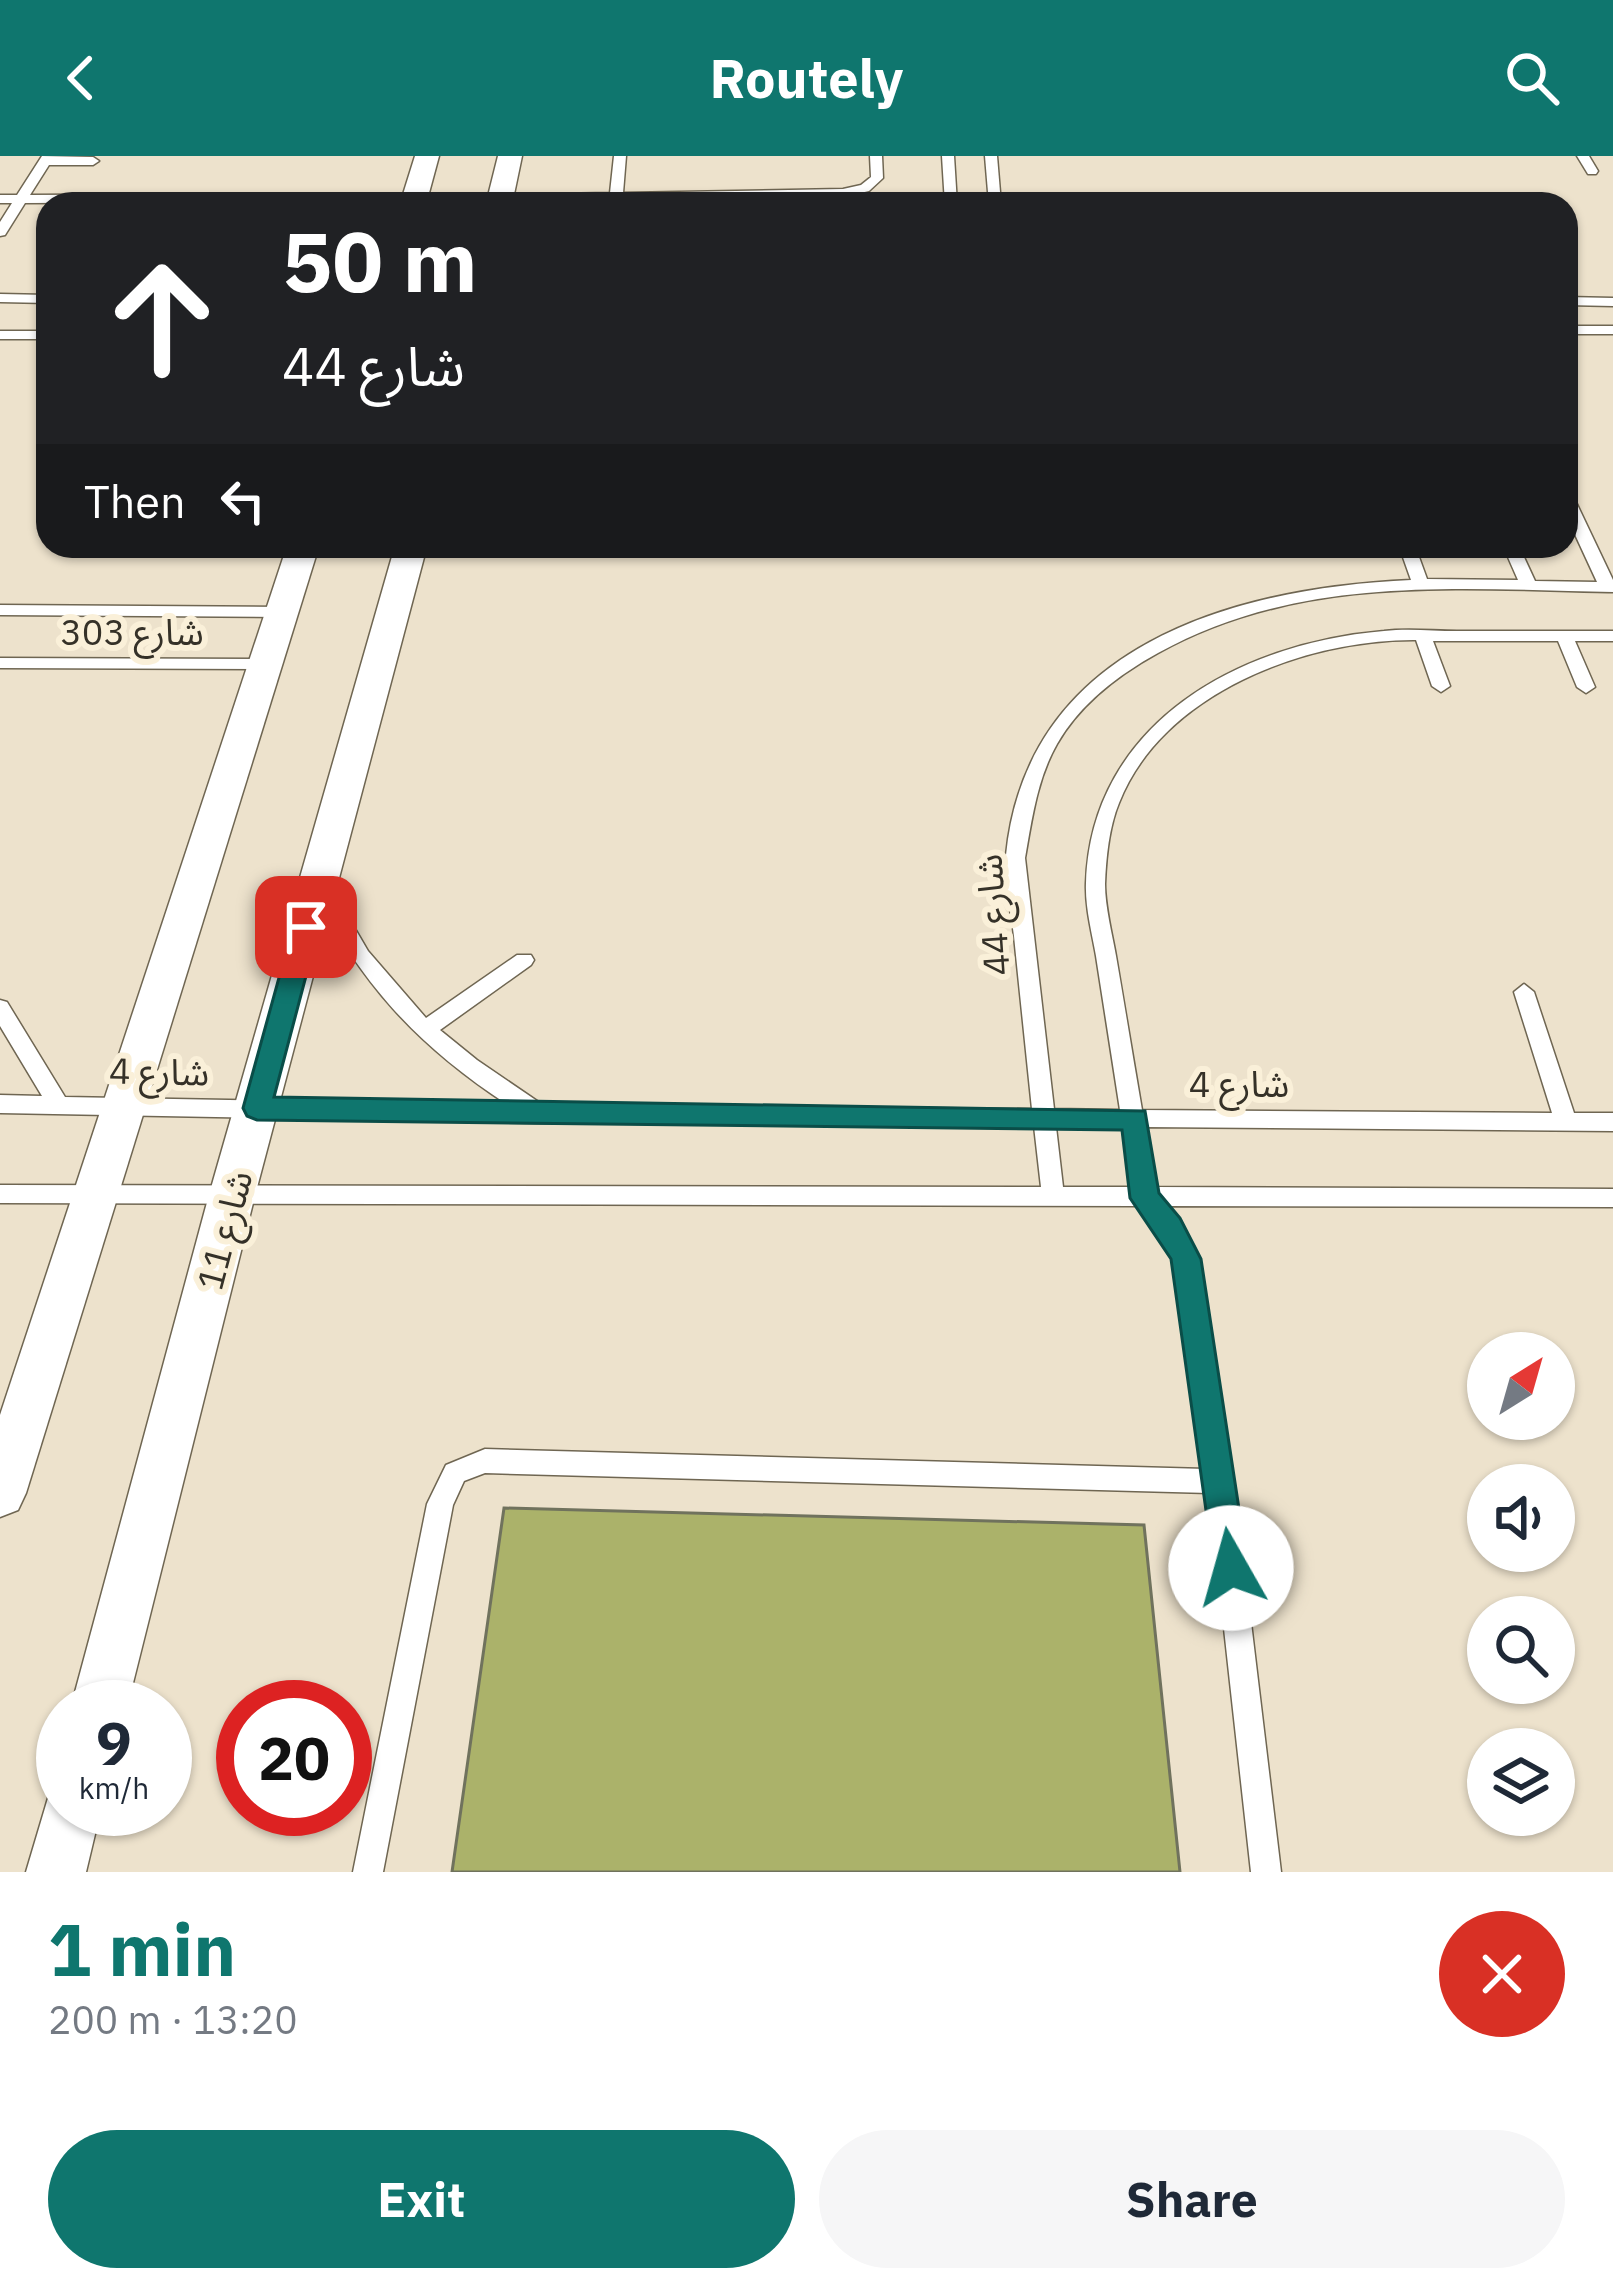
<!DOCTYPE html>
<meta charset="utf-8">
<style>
:root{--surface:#fff;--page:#f6f6f7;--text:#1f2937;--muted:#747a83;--accent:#0f766e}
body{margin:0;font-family:"IBM Plex Sans","Noto Sans Arabic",sans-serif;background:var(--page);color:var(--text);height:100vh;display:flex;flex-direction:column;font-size:45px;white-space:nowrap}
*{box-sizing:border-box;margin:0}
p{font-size:39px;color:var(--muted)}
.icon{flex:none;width:66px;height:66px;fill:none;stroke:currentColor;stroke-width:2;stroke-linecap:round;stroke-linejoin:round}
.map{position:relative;height:1716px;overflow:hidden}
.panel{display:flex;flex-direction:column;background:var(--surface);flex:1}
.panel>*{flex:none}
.guide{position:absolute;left:36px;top:36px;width:1542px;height:366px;border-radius:36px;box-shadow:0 3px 9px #0004;background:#202124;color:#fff;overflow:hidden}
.needle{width:78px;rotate:37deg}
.buttons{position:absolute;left:1467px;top:1176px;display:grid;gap:24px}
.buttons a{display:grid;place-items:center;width:108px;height:108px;border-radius:50%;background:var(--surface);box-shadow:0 3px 9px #0004;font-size:60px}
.speed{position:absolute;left:36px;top:1524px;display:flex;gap:24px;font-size:60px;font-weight:700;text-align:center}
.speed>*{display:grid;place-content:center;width:156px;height:156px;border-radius:50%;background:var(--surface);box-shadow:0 3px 9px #0004;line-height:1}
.speed small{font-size:30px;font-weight:400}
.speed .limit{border:18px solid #d22;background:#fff;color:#111}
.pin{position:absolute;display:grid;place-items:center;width:102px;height:102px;color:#fff;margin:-51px;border-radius:24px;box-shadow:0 6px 18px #0006}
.me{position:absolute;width:132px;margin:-66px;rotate:353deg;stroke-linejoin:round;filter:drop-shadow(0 0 9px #0008)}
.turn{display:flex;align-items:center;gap:42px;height:252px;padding:0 48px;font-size:54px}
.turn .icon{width:156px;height:156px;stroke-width:2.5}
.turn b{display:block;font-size:84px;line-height:102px}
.then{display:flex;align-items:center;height:114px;padding:0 48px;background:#0003;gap:24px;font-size:45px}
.round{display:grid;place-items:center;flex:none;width:126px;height:126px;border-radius:63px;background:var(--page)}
.head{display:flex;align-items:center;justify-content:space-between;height:204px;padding:0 48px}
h1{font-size:72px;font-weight:800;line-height:90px;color:var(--accent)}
.action{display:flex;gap:24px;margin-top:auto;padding:24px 48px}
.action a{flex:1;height:138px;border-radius:72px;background:var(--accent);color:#fff;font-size:48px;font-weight:800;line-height:138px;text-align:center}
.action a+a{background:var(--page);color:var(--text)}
header{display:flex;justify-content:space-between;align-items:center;height:156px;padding:0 48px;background:var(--accent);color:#fff;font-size:54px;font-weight:800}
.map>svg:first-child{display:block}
</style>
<header><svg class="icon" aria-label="back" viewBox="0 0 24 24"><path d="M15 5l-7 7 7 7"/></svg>Routely<svg class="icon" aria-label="search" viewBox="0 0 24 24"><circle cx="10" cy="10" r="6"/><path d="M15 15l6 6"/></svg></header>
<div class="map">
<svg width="1613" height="1716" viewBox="0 0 1613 1716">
<rect width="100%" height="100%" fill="#ede2cc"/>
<!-- building -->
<path fill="#abb26a" stroke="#70725d" stroke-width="3" d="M504,1352L1144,1369L1180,1716H452Z"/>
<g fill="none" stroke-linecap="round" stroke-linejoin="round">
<!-- service casing -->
<g stroke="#6f6652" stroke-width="3">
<g id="service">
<path d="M42,0L93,1L99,5L93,9H49L30,39L271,38L277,42L271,46L25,47L5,79L0,80V66L12,47H0V39H17Z"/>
<path d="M614,0H626L623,37L843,33L861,29L871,21L870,0H882L883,22L869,35L843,41L500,47L494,43L500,39L610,37Z"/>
<path d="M942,0H954L957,48H945Z"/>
<path d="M985,0H997L1001,48H989Z"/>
<path d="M1577,0H1589L1598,15L1596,18H1588Z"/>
<path d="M0,138L48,139V147L0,146Z"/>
<path d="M1566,141L1613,142V150L1566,149Z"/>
<rect x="1566" y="170" width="47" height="8"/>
<rect x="0" y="175" width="48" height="8"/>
<path d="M1566,337L1574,342L1613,424V436C1456,433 1300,418 1158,497C1118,519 1080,548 1057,588C1037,623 1032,663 1025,702L1054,953L1120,954C1112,902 1104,851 1096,800C1092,777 1085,751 1086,727C1091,567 1240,487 1384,475C1408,472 1433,475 1457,475C1509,475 1561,475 1613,475V485H1575L1595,531L1586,537L1577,531L1558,485H1433L1450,530L1441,536L1432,530L1416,484C1306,483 1162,537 1119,647C1109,671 1106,702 1105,728C1105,751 1112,777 1116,800C1125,851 1133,903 1142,954L1552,957L1514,836L1524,828L1534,836L1574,957H1613V975L1145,971L1155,1031L1613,1033V1051L1166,1050L1178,1064L1198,1103L1205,1139L1234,1325L1281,1716H1251L1209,1337L485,1317L464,1325L453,1349L383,1716H353L427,1348L446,1309L485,1293L1206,1313L1174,1103L1162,1078L1138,1050L0,1047V1029L1041,1031L1034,970L538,967L0,957V939L42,940L0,870V844L7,846L65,941L508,949C415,888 361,827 309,728L319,721L326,723L368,795L426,862L517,799H531L534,804L531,809L440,874L477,904L543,949L1032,953C1026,895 1020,838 1014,780C1011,754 1003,724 1006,699C1027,490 1233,432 1411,424L1399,390H1415L1427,423L1518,424L1507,399L1515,394L1523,399L1535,425L1597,426L1566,359ZM1056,971H1122L1132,1031H1063Z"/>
<path d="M0,449L281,451L289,456L281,461L0,459Z"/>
<path d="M0,502L265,503L274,508L265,513L0,512Z"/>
</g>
</g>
<!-- minor casing -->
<g stroke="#6f6652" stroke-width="3">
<g id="minor">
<path d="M415,0H439L426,48H400Z"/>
<path d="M498,0H522L512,48H486Z"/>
<path d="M287,390H319L26,1337L18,1354L0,1361V1259Z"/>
<path d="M395,390H427L255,1039L127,1551H71L209,1039Z"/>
<path d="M63,1628V1653H101L86,1716H26L51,1632Z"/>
</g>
</g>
<!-- service -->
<use href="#service" fill="#fff" fill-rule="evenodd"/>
<!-- minor -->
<use href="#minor" fill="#fff" fill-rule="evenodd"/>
</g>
<!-- route -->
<path fill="#0f766e" stroke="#0a4d48" stroke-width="3" d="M306,762L319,771L274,941L1145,955L1159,1037L1180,1062L1201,1103L1248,1412L1243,1424L1231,1428L1219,1424L1214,1412L1171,1103L1130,1042L1122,974L257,964L247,960L243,952L293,771Z"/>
<g text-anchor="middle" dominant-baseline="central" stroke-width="12" stroke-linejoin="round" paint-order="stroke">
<!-- street labels -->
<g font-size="36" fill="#353128" stroke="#faf0d9">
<text x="132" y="475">شارع 303</text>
<text transform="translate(992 759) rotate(-94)">شارع 44</text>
<text transform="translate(159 915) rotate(1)">شارع 4</text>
<text x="1239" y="927">شارع 4</text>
<text transform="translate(224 1074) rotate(-75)">شارع 11</text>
</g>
</g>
</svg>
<div class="buttons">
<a><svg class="needle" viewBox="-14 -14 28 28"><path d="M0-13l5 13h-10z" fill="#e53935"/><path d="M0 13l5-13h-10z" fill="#747a83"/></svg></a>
<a><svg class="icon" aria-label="sound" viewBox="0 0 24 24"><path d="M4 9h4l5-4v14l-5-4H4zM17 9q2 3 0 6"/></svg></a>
<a><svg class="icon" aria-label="search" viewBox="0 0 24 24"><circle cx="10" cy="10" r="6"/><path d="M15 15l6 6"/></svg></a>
<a><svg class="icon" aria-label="layers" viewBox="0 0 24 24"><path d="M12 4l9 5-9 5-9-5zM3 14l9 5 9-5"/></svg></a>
</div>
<div class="speed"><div>9<small>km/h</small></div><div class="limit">20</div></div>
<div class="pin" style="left:306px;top:771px;background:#d93025"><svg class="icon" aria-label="arrive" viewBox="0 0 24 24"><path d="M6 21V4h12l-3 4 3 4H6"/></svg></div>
<svg class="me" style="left:1231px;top:1412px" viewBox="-20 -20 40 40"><circle r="19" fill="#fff"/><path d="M0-13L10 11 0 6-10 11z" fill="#0f766e"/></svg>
<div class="guide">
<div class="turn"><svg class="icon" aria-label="ahead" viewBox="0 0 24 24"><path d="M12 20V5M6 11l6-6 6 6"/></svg><div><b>50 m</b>شارع 44</div></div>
<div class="then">Then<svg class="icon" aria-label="left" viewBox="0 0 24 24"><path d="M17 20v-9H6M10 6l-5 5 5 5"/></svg></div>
</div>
</div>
<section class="panel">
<div class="head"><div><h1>1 min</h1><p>200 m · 13:20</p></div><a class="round" style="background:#d93025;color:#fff"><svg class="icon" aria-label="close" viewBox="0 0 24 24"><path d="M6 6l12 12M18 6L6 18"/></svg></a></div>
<div class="action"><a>Exit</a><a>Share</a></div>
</section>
